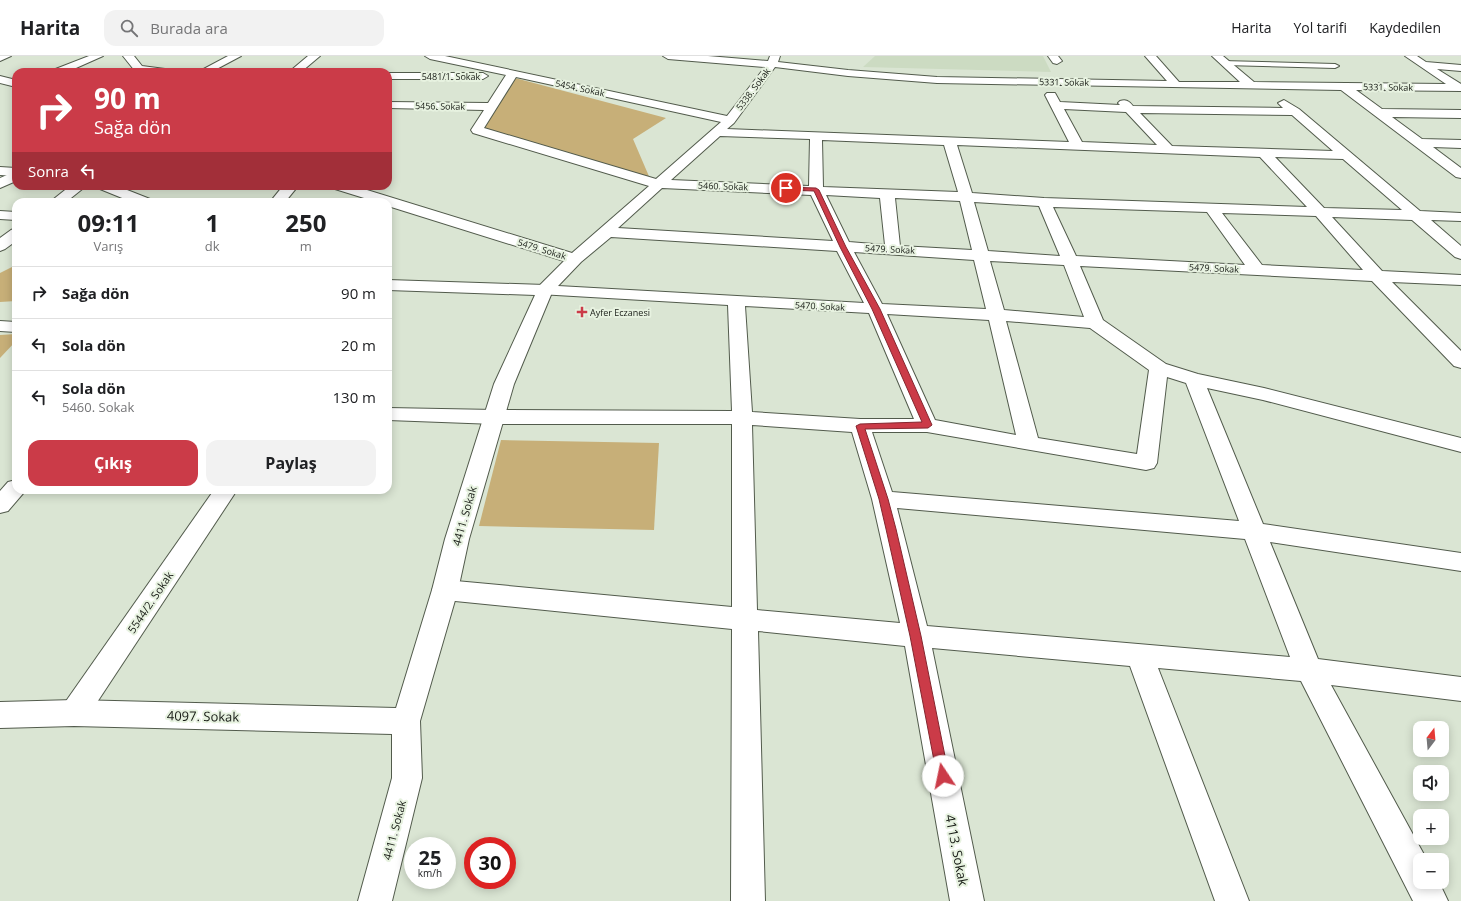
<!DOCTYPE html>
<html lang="tr">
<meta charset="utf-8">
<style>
:root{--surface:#fff;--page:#f2f2f2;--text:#202124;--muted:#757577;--line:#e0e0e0;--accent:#cb3b48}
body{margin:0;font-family:"Open Sans",sans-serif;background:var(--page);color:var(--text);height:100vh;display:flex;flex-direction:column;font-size:15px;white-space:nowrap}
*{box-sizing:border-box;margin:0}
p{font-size:13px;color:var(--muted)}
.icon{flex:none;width:22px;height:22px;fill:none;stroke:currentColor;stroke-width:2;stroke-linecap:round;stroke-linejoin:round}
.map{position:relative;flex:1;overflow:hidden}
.drawer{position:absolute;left:12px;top:142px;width:380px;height:296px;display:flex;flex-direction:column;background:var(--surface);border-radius:12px;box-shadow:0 2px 10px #0003}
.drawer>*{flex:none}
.top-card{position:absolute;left:12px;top:12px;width:380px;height:122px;border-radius:12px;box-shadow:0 2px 10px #0003;background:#cb3b48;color:#fff;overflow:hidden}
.needle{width:26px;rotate:16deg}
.controls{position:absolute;left:1413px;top:665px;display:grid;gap:8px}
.controls a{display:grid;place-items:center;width:36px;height:36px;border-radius:8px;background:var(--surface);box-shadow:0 2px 10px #0003;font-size:20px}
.speed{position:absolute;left:404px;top:781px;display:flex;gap:8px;font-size:20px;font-weight:700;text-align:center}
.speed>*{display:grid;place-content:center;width:52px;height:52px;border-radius:50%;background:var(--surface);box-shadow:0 2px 10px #0003;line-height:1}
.speed small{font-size:10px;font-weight:400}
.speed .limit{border:6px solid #d22;background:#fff;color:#111}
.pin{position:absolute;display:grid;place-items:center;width:34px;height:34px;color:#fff;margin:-17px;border:2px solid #fff;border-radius:50%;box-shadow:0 1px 4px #0007}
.me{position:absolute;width:44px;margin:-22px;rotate:349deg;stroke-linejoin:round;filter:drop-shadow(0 0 3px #0008)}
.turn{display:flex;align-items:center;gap:14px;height:84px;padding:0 16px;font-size:18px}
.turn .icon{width:52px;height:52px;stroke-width:2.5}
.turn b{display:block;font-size:28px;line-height:34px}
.then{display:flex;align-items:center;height:38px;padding:0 16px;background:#0003;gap:8px;font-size:15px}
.eta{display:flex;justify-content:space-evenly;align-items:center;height:68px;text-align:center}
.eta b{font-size:24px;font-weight:700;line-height:28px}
.action{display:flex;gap:8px;margin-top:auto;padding:8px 16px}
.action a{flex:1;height:46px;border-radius:12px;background:var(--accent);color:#fff;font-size:16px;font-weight:700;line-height:46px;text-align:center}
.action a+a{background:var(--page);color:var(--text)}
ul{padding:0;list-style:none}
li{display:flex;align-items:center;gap:12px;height:52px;padding:0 16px;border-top:1px solid var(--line)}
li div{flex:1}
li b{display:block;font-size:15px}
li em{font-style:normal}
header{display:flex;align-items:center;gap:24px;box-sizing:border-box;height:56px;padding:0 20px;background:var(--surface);border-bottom:1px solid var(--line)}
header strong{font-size:19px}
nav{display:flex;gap:22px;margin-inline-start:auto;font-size:14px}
.search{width:280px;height:36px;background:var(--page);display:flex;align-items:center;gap:10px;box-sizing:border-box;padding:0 14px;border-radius:12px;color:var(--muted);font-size:15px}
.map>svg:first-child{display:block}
</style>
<header>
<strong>Harita</strong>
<div class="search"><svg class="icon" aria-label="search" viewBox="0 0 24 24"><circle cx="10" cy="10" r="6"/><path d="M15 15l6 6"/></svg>Burada ara</div>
<nav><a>Harita</a><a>Yol tarifi</a><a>Kaydedilen</a></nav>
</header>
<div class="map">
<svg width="1461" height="845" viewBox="0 0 1461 845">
<rect width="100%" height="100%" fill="#dae5d3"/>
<!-- built -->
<path fill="#ccdbc2" d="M875,0H1043L1051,16L863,11Z"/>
<!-- green -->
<g fill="#c7af78">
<path d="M515,22L666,62L633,83L651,125L480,73Z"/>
<path d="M16,209V245L0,246V217Z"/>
<path d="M16,278V285L0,302V279Z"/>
<path d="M501,384L659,387L654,474L479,470Z"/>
</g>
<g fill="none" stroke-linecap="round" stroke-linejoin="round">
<!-- service casing -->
<g stroke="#525b4c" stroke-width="2">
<path id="service" d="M1222,5L1335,8L1339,10L1335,12L1225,9L1221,7Z"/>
</g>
<!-- minor casing -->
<g stroke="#525b4c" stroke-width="2">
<g id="minor">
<path d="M0,0H11L0,5Z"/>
<path d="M89,0H103L67,16H52L53,14Z"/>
<path d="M123,0H134L142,10L165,13L170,16L135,15Z"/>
<path d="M228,0H241L211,16H198Z"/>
<path d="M308,0H320L301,16H289Z"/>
<path d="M425,0H445L727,60L765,11L668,3L663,0H708L768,5L770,0H780L778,6L848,14L937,21L1167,25L1145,0H1156L1179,26H1240L1212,0H1223L1254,26L1446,28L1405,0H1417L1426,6L1461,9V15L1437,13L1461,28V35L1356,34L1382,53L1461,54V62L1392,61L1422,83L1461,84V92L1433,91L1461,112V122L1456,121L1341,34L937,27L848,20L775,11L734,67L727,73L1069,86L1045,39L1047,37H1055L1060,46L1120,49L1118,47L1120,45C1126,43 1129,45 1133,50L1283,52L1278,47L1284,44L1299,53L1420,155L1461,157V165L1431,164L1461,190V203L1455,201L1412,164L1332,161L1382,215L1461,219V229L1392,226L1461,295V312L1454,310L1372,225L1080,210L1103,264L1166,308L1198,318L1264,332L1461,382V396L1263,344L1207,332L1263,468L1461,497V515L1270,486L1318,603L1461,621V645L1331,629L1427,804H1420V826H1439L1448,845H1413L1301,625L1158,612L1249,845H1215L1130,610L932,592L984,845H950L905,590L758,575L765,845H731L732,573L445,544L436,541L432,534L436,527L445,524L732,551V368H495L388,364V352L495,354L732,355L728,249L539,238L537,234L539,230L564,205L388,150V146H377L335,133L333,130H354L572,197L649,130L473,77L471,74L484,54L388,52V46L488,47L506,19L430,3ZM516,21L721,66L656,123L484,72ZM1064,53L1126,56L1157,89L1082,86ZM1140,57L1292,59L1333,95L1172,90ZM720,80L810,83L809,130L671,124ZM822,84L944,89L958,136L823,131ZM957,89L1260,101L1307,151L1044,142L972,137ZM1275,101L1343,103L1402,154L1324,152ZM662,132L811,139L833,185L618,172ZM826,139L880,142L885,189L849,186ZM895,142L960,145L972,194L900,190ZM974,146L1039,150L1060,200L988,195ZM1053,151L1207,156L1245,209L1076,200ZM1222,157L1316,160L1363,214L1262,209ZM611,181L837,195L864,247L558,230L581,206ZM854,196L974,204L986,253L882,248ZM990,205L1064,209L1084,261L1004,254ZM745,250L869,257L914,363H860L752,356ZM887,258L989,264L1016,379L935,364ZM1006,265L1090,272L1149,314L1137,398L1038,382ZM1167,321L1186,327L1239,465L892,436L872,376H927L1146,414L1154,412L1157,407ZM752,369L852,376L872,443L900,567L757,554ZM897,452L1245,483L1290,601L927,570Z"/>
<path d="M1048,0H1058L1062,5L1057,8L1053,7Z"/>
<path d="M388,17H483L488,20L483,23H388Z"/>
<path d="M0,20L16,24V31L0,27Z"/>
<path d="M16,115V125L0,132V122Z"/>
<path d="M70,130H86L66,146H50Z"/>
<path d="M283,130H298L285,146H270Z"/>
<path d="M0,155L16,156V164L0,163Z"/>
<path d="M16,172V185L5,193L0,195V182L11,174Z"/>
<path d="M0,265L16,266V276L0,275Z"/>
<path d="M16,424V434H26L8,455L0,457V435L8,426Z"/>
<path d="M214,434H237L84,666L74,670L64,666L60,657L64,648Z"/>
</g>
</g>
<!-- tertiary casing -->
<g stroke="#525b4c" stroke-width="2">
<g id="tertiary">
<path d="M0,111L16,112V120L0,119Z"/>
<path d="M98,130H117L150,143L152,146H132L100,133Z"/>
<path d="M388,224L545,229L551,230L553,234L514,328L469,483L458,534L420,665L422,722L392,845H358L392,722V678L74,670L0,672V646L74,644L396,652L432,534L445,483L494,328L535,239L388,234Z"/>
</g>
</g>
<!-- service -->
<use href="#service" fill="#fff" fill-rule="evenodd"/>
<!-- minor -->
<use href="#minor" fill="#fff" fill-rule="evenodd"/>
<!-- tertiary -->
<use href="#tertiary" fill="#fff" fill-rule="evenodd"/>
</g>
<!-- route -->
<path fill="#cb3b48" stroke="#84262f" d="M784,131L816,132L819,134L846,191L880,253L932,369L928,372L865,373L888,443L896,473L921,580L949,720L947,724L943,726L938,724L937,720L910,580L886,473L879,443L856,370L860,368L922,366L872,253L840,191L814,135L786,134Z"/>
<!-- markers -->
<path fill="#cb3b48" stroke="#e7f2e0" stroke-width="1.5" d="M580 250h4v4h4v4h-4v4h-4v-4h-4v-4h4z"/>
<g text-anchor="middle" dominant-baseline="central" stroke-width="4" stroke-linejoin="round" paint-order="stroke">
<!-- far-street labels -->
<g font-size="9" fill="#181c16" stroke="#e7f2e0">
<text x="451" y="20">5481/1. Sokak</text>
<text transform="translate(1064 26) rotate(1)">5331. Sokak</text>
<text transform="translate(1388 31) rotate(1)">5331. Sokak</text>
<text transform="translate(580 32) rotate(12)">5454. Sokak</text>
<text transform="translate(753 33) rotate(-53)">5338. Sokak</text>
<text transform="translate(440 50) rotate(1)">5456. Sokak</text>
<text transform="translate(723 130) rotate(2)">5460. Sokak</text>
<text transform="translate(542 193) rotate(17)">5479. Sokak</text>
<text transform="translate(890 193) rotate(3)">5479. Sokak</text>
<text transform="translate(1214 212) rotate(3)">5479. Sokak</text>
<text transform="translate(820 250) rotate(3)">5470. Sokak</text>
</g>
<!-- far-poi labels -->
<g font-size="9" fill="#181c16" stroke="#e7f2e0" text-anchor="start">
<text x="590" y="256">Ayfer Eczanesi</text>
</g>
<!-- street labels -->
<g font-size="11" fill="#181c16" stroke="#e7f2e0">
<text transform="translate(464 460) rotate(-74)">4411. Sokak</text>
<text transform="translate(150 546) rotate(-56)">5544/2. Sokak</text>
<text transform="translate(394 774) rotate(-75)">4411. Sokak</text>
</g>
<!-- near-street labels -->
<g font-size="13" fill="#181c16" stroke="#e7f2e0">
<text transform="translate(203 660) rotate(1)">4097. Sokak</text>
<text transform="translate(957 794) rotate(79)">4113. Sokak</text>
</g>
</g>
</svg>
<div class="controls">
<a><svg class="needle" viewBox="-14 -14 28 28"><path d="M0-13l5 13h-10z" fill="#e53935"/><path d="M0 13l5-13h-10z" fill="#757577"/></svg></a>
<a><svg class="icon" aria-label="sound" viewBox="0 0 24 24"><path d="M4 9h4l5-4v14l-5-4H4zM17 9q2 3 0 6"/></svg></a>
<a>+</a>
<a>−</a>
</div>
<div class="speed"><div>25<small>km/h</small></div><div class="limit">30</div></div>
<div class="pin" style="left:786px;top:132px;background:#d93025"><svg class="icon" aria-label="arrive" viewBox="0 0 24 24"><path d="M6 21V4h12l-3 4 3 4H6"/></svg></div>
<svg class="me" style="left:943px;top:720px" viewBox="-20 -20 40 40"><circle r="19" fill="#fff"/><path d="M0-13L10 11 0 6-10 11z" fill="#cb3b48"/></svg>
<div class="top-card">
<div class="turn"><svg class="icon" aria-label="right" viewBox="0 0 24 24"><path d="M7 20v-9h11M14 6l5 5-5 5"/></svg><div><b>90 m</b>Sağa dön</div></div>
<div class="then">Sonra<svg class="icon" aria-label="left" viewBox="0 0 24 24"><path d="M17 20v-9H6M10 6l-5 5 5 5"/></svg></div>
</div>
<section class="drawer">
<div class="eta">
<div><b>09:11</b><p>Varış</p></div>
<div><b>1</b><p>dk</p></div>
<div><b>250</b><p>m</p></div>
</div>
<ul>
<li><svg class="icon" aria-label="right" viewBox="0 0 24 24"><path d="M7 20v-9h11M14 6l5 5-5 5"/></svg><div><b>Sağa dön</b></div><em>90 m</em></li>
<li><svg class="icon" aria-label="left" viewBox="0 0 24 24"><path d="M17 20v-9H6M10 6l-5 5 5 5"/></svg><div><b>Sola dön</b></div><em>20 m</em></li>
<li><svg class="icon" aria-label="left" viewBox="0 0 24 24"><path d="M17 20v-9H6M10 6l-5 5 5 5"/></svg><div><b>Sola dön</b><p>5460. Sokak</p></div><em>130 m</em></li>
</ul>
<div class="action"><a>Çıkış</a><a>Paylaş</a></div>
</section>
</div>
